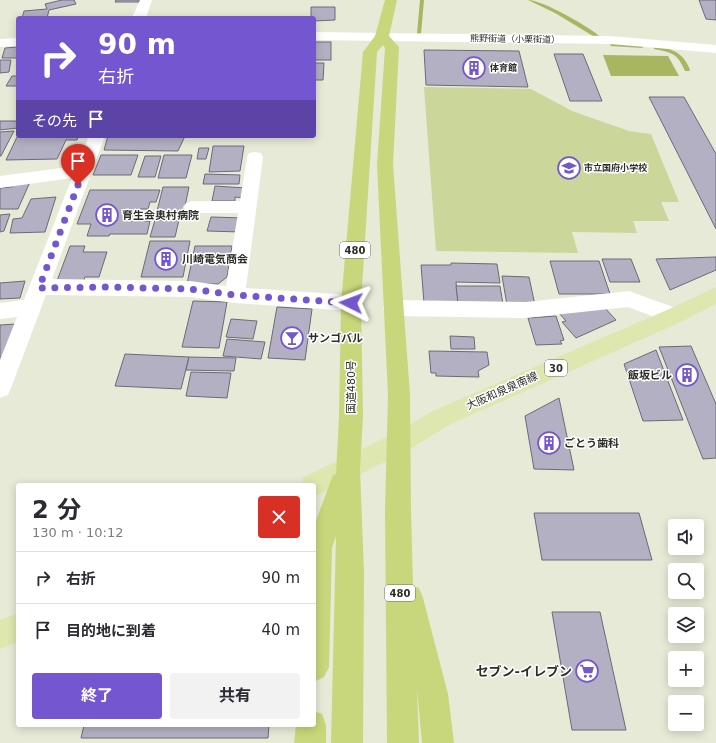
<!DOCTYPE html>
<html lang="ja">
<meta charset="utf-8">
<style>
:root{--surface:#fff;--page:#f2f2f3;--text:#2b2b33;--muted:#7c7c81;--line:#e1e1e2;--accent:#7356d0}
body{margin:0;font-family:"DejaVu Sans","Noto Sans JP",sans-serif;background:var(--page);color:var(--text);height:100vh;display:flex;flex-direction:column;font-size:15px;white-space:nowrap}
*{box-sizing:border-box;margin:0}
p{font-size:13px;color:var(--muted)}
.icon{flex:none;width:22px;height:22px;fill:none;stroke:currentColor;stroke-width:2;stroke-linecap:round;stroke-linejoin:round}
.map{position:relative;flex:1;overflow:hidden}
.side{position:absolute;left:16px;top:483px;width:300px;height:244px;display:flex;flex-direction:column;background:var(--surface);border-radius:4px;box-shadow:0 2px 10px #0003}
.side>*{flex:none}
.top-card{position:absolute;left:16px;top:16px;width:300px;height:122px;border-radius:4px;box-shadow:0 2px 10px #0003;background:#7356d0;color:#fff;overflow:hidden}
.tools{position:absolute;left:668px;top:519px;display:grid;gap:8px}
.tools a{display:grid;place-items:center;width:36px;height:36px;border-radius:4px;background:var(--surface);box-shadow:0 2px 10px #0003;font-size:20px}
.pin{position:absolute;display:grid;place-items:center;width:34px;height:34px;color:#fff;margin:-41px -17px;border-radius:50% 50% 50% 0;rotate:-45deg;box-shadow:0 0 4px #0007}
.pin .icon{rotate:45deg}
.me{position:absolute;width:44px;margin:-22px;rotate:273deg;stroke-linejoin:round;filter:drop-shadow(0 0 3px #0008)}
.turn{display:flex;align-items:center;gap:14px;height:84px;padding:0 16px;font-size:18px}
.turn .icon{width:52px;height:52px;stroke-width:2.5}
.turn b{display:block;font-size:28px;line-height:34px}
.then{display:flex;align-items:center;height:38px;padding:0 16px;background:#0003;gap:8px;font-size:15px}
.round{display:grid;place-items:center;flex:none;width:42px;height:42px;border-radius:4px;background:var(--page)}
.summary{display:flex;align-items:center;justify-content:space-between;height:68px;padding:0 16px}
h1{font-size:24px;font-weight:700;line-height:30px}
.primary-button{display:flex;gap:8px;margin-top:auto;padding:8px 16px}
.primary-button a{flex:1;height:46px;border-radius:4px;background:var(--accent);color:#fff;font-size:16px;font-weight:700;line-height:46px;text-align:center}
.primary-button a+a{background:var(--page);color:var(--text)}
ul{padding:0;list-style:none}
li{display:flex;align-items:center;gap:12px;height:52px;padding:0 16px;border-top:1px solid var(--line)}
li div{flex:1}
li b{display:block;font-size:15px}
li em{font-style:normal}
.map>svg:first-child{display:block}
</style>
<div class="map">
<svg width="716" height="743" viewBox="0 0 716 743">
<rect width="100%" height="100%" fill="#e6ead7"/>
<!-- green -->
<path fill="#cbd69b" d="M424,87L531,89L572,111L629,131L651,134L679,202H661L669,221H633L637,233L572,232L578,253L436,251Z"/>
<!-- water -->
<path fill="#a9b661" d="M603,55L668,56L679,76H611Z"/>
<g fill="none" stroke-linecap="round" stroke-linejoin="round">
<!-- stream -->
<g fill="#a9b661" fill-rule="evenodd">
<path d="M420,0H424L421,34L419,35L417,34Z"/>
<path d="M528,0C543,0 591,28 602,38L598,39L555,13Z"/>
<path d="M613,43L642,44L645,46L642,48L611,46L610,45Z"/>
<path d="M656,46C673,49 684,53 690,70L689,71H685C677,53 673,53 654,49V47Z"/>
</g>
</g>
<!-- building -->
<g fill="#b2b0c2" stroke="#6c6a7a">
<path d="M62,0H74L76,4L49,10L47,18H22L24,11L47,9L45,4Z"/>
<path d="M116,0H140L139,2H115Z"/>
<path d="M699,0H716V20L706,19Z"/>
<path d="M311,7H335V20L314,21V18H311Z"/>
<rect x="314" y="42" width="17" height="18"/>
<path d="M18,47V58H2L5,48Z"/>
<path d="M424,50L519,51L528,87L426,85Z"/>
<path d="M554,54H583L602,101H570Z"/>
<path d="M0,60H11L9,72L0,73Z"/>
<path d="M314,63H324L323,80H314Z"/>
<path d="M12,76H18V86H6Z"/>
<path d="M649,97H684L716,154V229Z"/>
<path d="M0,121H18V128L0,130Z"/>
<path d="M14,131L1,156H0V132Z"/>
<path d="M18,135V136H78L77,140H66L57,159L6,160Z"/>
<path d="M108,136H185L178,151L104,150Z"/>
<path d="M213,146H244L240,171L209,172Z"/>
<path d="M199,148H209L206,159H197Z"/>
<path d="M101,155H138L131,175H93Z"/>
<path d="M164,155H192L186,178H158Z"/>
<path d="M145,156H161L155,177H138Z"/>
<path d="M205,174L240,175L239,184H203Z"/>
<path d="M30,182L18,209H0V188L12,187L16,183Z"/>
<path d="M215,186L246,188L244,198L235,197V201H212Z"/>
<path d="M163,187H189L184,211H157Z"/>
<path d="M90,190H160L156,202H150L148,209H135L131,221H150L147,234H110L109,236H87L91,224H77Z"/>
<path d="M56,197L45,232L10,233L13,219L22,218L31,199Z"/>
<path d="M10,214L4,231L0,232V215Z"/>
<path d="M211,217L244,218L241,232L207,231Z"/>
<path d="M155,220H179L175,237H150Z"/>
<path d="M150,241H190L183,277H141Z"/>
<path d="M70,246H85L83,252H107L99,277H85L83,282L57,281Z"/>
<path d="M195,246H232L227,277L218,284H187Z"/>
<path d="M716,257V270L670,290L656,259Z"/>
<path d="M602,259H631L640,282H610Z"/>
<path d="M550,261H599L610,294H559Z"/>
<path d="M451,263L497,264L500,283L456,282L458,303H424L421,265H451Z"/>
<path d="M502,276L529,277L535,305H507Z"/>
<path d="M25,281L20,298L0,299V283Z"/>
<path d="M456,286H500L503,304L458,303Z"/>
<path d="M193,301L227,302L219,348L182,347Z"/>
<path d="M603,306L616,320L576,338L562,322L566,321L558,312Z"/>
<path d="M277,307L312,309L305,360L268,358Z"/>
<path d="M556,316L564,340L560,341L562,344L536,345L528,318Z"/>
<path d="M231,319L257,321L253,339L226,337Z"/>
<path d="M16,324L0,364V325Z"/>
<path d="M450,336L474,337L475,349H451Z"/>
<path d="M227,339L265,342L261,359L223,356Z"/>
<path d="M691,346L716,404V458L703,459L659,347Z"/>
<path d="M656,350L683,420L643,421L624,364Z"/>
<path d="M429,351L487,352L489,365L478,371L479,377L436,376V373H431Z"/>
<path d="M125,354L189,357L181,389L115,386Z"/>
<path d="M189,357L236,358L234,371L186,370Z"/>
<path d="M191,372L231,373L227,398L186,396Z"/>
<path d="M559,398L574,470L534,469L525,416Z"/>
<path d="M534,513H639L652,560H542Z"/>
<path d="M552,612H600L626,730H572Z"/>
<path d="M84,725H269L268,738H81Z"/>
</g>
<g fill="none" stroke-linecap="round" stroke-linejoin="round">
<!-- minor -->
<g fill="#fff" fill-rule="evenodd">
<path d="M140,0H152L146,18H132Z"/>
<path d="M314,32L610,36L716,45V53L610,44L314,40Z"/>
<path d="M18,38V46L0,47V39Z"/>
<path d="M89,136H105L52,279L190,281L226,286L238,213H192L186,211L183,207L186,203L192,201H240L247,157L249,153L255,152L261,153L263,157L246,288L351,295L358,297L361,303L358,309L351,311L235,303L190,297L46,295L11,388L8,395L0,398V360L17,317L0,319V303L24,300L72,178L0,188V176L77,166Z"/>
<path d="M629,291L681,310L684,316L681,322L674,324L628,307L526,318L393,316L386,314L383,308L386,302L393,300L526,302Z"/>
</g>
<!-- major -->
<g fill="#dee7b0" fill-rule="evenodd">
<path d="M716,287V304L681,322L451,424L405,452L322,493L314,496V485H301L304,477L389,436L435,410L667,310Z"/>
<path d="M18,613V642L0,649V620Z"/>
</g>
<!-- highway -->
<g fill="#c8d77b" fill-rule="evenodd">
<path d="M385,0H397L389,36L399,47L393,164L410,395L411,511L413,586L419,588L423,598L448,694L454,743H422L417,689L419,743H387L385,511L388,395L377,164L385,48L383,45L377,52L361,303L363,416L360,469L364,573L363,743H331L336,536L332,548L329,667L324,677L314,682V526L333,475L336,474L339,416L341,303L363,52L375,36Z"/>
<path d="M314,711L322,714L326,725V743H294L296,725H314Z"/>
</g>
</g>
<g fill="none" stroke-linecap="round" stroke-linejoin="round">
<!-- route -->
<path stroke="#7356d0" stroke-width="7" stroke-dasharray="0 12.6" d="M78,185L39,288L106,287L190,289L235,295L351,303"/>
</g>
<!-- icons -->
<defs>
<g id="building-ring" transform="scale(1.15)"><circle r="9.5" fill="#fff" stroke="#7356d0" stroke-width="1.5"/><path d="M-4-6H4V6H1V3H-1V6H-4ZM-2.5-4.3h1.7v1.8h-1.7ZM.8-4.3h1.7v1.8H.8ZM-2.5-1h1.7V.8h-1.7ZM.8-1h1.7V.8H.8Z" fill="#7356d0"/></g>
<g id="school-ring" transform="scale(1.15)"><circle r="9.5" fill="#fff" stroke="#7356d0" stroke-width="1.5"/><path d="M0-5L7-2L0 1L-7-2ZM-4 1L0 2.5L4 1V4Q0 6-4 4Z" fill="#7356d0"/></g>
<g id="bar-ring" transform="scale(1.15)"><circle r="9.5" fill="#fff" stroke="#7356d0" stroke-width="1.5"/><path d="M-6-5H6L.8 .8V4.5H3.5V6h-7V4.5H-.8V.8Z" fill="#7356d0"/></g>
<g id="supermarket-ring" transform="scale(1.15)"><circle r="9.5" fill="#fff" stroke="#7356d0" stroke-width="1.5"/><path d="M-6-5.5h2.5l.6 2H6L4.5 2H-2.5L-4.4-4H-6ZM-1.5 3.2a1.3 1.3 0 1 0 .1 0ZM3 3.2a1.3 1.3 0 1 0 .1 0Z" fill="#7356d0"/></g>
</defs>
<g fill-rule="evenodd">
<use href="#building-ring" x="474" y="68"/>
<use href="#school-ring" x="569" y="168"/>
<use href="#building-ring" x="107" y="215"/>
<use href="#building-ring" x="166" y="259"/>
<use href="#bar-ring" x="292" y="338"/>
<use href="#building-ring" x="687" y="375"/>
<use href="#building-ring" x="549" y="443"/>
<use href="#supermarket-ring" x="587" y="671"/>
</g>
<g text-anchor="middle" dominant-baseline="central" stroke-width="3" stroke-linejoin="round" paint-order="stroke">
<!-- far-street labels -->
<g font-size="9" fill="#2d2e28" stroke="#fff">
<text transform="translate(515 39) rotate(1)">熊野街道（小栗街道）</text>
</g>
<!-- far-poi labels -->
<g font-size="9" font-weight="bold" fill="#2d2e28" stroke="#fff" text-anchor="start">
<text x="490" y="68">体育館</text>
<text x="584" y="168">市立国府小学校</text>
</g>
<!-- shield labels -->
<g fill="#fff" stroke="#6c6d68" stroke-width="1">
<rect x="340" y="242" width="30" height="16" rx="3"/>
<rect x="545" y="360" width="22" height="16" rx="3"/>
<rect x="385" y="585" width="30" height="16" rx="3"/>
</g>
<g font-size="10" font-weight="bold" fill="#2d2e28">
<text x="355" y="250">480</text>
<text x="556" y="368">30</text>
<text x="400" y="593">480</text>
</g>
<!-- poi labels -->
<g font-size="11" font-weight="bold" fill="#2d2e28" stroke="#fff" text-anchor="start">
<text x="122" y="215">育生会奥村病院</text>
<text x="182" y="259">川崎電気商会</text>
<text x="308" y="338">サンゴバル</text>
<text x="672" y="375" text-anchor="end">飯坂ビル</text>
<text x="564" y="443">ごとう歯科</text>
</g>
<!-- street labels -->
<g font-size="11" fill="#2d2e28" stroke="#fff">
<text transform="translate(351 387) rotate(-90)">国道480号</text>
<text transform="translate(502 391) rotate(-24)">大阪和泉泉南線</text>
</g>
<!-- near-poi labels -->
<g font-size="13" font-weight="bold" fill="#2d2e28" stroke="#fff" text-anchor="end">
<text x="572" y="671">セブン-イレブン</text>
</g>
</g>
</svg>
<div class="tools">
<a><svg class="icon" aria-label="sound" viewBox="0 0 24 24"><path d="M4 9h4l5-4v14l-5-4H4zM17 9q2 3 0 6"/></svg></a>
<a><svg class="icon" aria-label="search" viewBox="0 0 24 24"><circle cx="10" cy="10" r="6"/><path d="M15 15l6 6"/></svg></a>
<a><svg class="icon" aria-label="layers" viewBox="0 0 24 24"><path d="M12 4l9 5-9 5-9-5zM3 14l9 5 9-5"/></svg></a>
<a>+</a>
<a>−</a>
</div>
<div class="pin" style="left:78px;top:185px;background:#d93025"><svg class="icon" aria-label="arrive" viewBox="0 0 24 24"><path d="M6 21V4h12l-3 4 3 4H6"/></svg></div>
<svg class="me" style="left:351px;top:303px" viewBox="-20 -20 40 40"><path d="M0-17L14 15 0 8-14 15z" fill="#7356d0" stroke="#fff" stroke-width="4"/></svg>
<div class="top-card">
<div class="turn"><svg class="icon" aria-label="right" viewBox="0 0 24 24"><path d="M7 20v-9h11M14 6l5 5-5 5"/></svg><div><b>90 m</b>右折</div></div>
<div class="then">その先<svg class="icon" aria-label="arrive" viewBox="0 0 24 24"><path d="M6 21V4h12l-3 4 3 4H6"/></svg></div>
</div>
<section class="side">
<div class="summary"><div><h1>2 分</h1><p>130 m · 10:12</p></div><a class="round" style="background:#d93025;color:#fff"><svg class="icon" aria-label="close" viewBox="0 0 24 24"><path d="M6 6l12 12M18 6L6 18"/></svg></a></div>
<ul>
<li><svg class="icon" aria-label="right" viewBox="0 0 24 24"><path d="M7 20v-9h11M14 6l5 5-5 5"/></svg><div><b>右折</b></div><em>90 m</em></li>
<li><svg class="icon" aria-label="arrive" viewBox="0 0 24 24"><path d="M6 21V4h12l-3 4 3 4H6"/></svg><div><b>目的地に到着</b></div><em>40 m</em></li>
</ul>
<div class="primary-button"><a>終了</a><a>共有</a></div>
</section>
</div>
